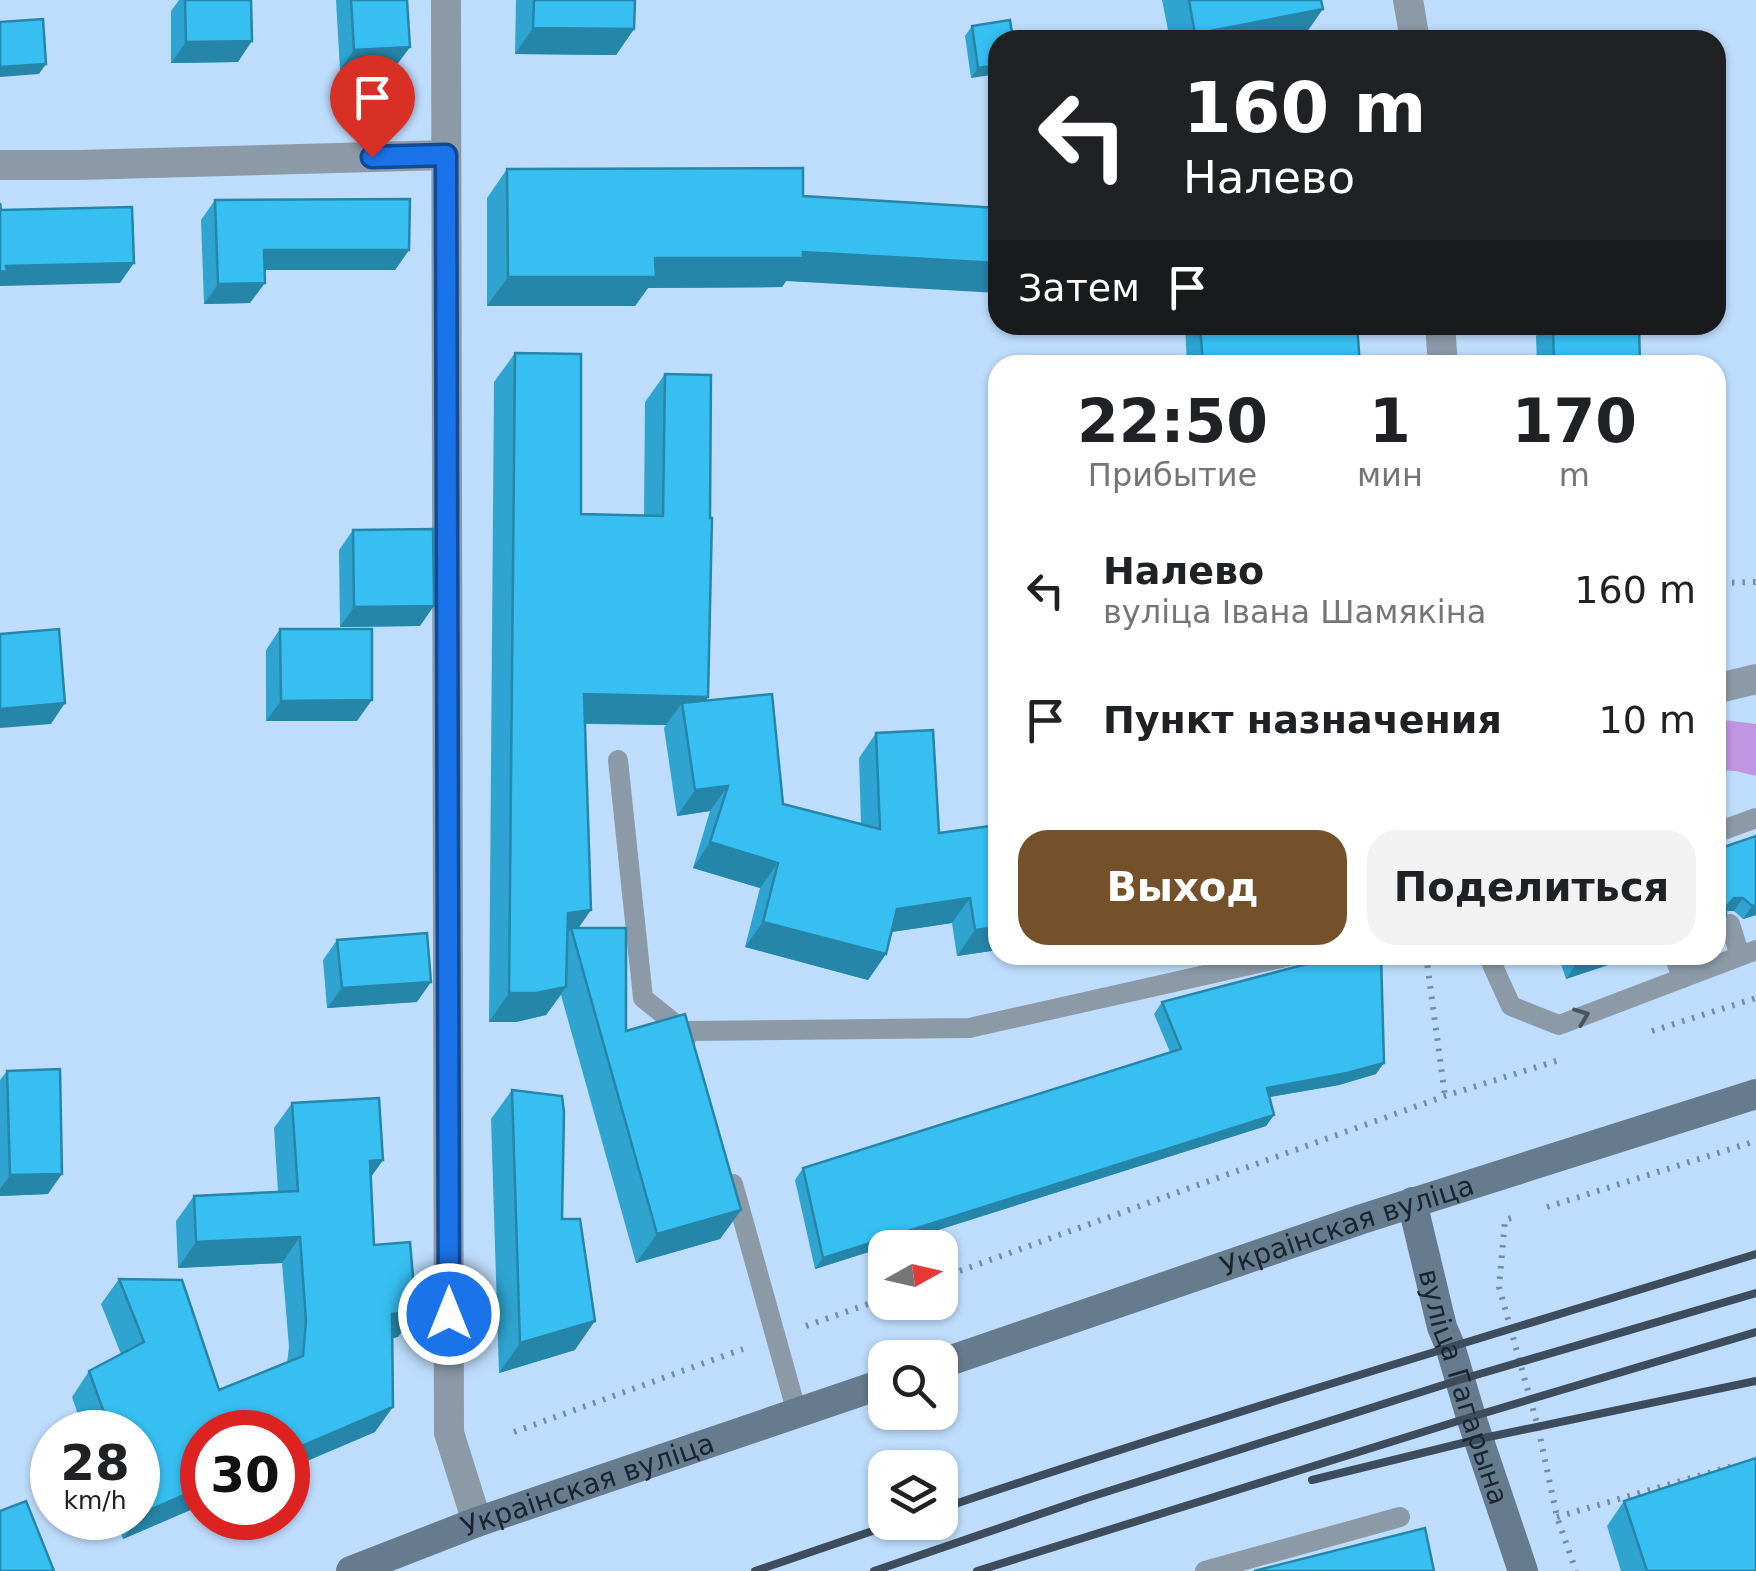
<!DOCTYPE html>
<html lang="ru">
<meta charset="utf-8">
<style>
:root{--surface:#fff;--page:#f2f2f2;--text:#202124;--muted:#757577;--accent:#74512a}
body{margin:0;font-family:"DejaVu Sans",sans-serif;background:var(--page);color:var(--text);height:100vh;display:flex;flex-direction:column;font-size:38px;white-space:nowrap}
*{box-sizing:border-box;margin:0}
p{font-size:32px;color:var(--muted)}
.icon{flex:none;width:55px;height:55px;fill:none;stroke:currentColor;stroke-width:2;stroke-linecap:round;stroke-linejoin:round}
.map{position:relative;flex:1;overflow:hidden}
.panel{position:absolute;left:988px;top:355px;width:738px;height:610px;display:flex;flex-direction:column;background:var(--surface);border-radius:30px;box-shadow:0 2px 8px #0004}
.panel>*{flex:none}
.banner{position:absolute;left:988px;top:30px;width:738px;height:305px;border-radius:30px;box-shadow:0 2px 8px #0004;background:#202124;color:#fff;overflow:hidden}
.needle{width:65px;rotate:82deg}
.buttons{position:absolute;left:868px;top:1230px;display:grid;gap:20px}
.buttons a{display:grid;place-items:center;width:90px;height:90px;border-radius:20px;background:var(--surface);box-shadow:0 2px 8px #0004;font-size:50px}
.speed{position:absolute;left:30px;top:1410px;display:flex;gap:20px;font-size:50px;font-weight:700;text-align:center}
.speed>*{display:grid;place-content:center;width:130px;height:130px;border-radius:50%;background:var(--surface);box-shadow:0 2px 8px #0004;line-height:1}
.speed small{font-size:25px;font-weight:400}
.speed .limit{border:15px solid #d22;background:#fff;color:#111}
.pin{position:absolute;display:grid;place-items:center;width:85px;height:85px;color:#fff;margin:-102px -42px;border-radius:50% 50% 50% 0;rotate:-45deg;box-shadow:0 0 10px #0007}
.pin .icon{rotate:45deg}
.me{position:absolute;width:110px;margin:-55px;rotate:0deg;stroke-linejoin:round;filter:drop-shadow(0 0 8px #0008)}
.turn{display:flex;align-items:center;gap:35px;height:210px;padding:0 30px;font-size:45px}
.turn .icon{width:130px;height:130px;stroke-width:2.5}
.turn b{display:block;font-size:70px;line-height:85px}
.then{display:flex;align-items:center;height:95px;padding:0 30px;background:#0003;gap:20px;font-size:38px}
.eta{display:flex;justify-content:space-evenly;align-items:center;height:170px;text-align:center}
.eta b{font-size:60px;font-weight:800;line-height:70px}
.action{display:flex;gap:20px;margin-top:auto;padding:20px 30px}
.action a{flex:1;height:115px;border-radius:30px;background:var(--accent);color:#fff;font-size:40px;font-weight:800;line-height:115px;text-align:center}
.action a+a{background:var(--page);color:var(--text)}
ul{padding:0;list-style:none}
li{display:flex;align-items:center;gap:30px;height:130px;padding:0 30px}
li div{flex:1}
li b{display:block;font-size:38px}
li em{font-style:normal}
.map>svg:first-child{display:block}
</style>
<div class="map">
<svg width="1756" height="1571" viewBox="0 0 1756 1571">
<rect width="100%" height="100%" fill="#beddfd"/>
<!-- grass -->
<path fill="#c096e3" d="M1715,719L1756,724V776L1736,771L1715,770Z"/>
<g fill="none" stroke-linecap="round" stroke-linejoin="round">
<!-- path -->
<g stroke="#758ca3" stroke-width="6" stroke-dasharray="2.5 8" stroke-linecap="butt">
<path d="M1715,590L1719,583L1756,582"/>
<path d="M1426,955L1445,1096"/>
<path d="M1652,1031L1756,998"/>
<path d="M1547,1207L1756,1141"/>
<path d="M1511,1218L1505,1220L1499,1287L1538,1427L1557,1517L1576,1571"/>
<path d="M940,1278L1445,1096L1559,1060"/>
<path d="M806,1326L885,1298"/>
<path d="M514,1432L743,1349"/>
<path d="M1557,1517L1736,1465"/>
</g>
<!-- lane -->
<g stroke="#8c9aa7" stroke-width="20">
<path d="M618,760L643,998L684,1031L687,1037"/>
<path d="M1715,833L1756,818"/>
<path d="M1730,924L1740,956"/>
<path d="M1490,955L1491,962L1511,1006L1559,1025L1756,950"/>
<path d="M1674,955L1682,978"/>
<path d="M684,1031L969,1028L1294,955"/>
<path d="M733,1184L797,1413"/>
<path d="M1205,1571L1400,1517"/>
</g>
<!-- street -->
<g stroke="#8c9aa7" stroke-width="30">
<path d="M446,0L449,1433L477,1522"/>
<path d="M1408,0L1415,40"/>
<path d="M0,165H77L446,155"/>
<path d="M1440,325L1443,365"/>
<path d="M1715,689L1756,679"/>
</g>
<!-- secondary -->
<g stroke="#677b8e" stroke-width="30">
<path id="s1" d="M1412,1202L1442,1327L1450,1346L1471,1417L1523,1571"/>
<path id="s2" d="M940,1364L1362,1219L1756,1094"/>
<path id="s3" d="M351,1571L477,1522L885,1383"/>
</g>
<!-- rail -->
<g stroke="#3d4d5d" stroke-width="8">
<path d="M1312,1480L1479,1439L1756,1381"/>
<path d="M940,1509C1210,1418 1483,1338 1756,1254"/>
<path d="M755,1571L899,1522"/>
<path d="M874,1571L1087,1498L1459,1380L1756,1293"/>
<path d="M977,1571L1471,1417L1756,1332"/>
</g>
</g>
<!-- wall -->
<g fill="#2fa4d0">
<path d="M179,0H251L238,62L171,63V11Z"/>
<path d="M336,0H407L410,47L395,67L340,70Z"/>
<path d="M516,0H635L634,29L616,55L515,54Z"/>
<path d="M1162,0H1321L1302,39L1297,40H1170Z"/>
<path d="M972,26L1013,40L971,78L965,36Z"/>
<path d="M507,169L786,281L782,287L648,288L635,306H487V198Z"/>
<path d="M215,200L409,250L395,270H264L250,303L204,304L201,220Z"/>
<path d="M1185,325H1357L1360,365H1187Z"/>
<path d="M1544,325H1639L1640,365H1537L1536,336Z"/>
<path d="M515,353L581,514L644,516L645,402L665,374L708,697L706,701L783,804L861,824L859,758L876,733L939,833L998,825V950L957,956L952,923L891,932L886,954L868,980L745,947L760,888L693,868L710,811L677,816L664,728L666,725L585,724L578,928L626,1031L741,1210L720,1239L636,1263L561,995L546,1015L516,1022H489L494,382Z"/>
<path d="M353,530L420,626L340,627L339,550Z"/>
<path d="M280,629L357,721H266V650Z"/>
<path d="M1756,836V915L1743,919L1734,911H1726V915L1715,929V850Z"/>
<path d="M337,940L417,1002L327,1008L323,960Z"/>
<path d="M1558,955H1638L1566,979Z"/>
<path d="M1162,1002L1376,1074L1339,1085L1269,1097L1274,1115L1266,1126L815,1269L795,1180L803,1168L1170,1052L1154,1014Z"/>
<path d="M7,1071L48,1194L0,1196V1080Z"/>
<path d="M512,1090L562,1219L575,1350L499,1373L491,1119Z"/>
<path d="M292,1103L383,1160L371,1177L374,1245L398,1337L393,1338L375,1432L288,1469V1432H202V1505L123,1539L115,1518H138V1432H84L72,1397L89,1371L121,1354L101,1304L119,1279L219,1390L287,1363L289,1347L282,1263L178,1268L176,1221L194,1196L278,1192L274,1128Z"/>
<path d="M1624,1501L1756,1571H1621L1607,1526Z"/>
</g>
<!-- shaded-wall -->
<g fill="#2686a9">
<path d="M1323,9L1302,39L1191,40L1195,34Z"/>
<path d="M533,28L634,29L616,55L515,54Z"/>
<path d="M252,41L238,62L171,63L186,42Z"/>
<path d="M410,47L395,67L340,70L354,50Z"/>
<path d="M46,64L39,74L0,77V67Z"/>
<path d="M998,65V74L971,78L978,68Z"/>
<path d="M264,250H409L395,270H250Z"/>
<path d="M803,252L998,263V293L786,281L782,287L648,288L635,306H487L508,277L655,258Z"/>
<path d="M134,263L120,283L0,286V272L6,266Z"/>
<path d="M265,283L250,303L204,304L218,284Z"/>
<path d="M434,606L420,626L340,627L354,607Z"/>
<path d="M584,694L708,697L688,726L682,703L666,725L564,723Z"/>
<path d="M372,700L357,721H266L281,701Z"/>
<path d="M65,703L51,724L0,728V709Z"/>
<path d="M728,786L710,811L677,816L695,790Z"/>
<path d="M710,842L778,863L760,888L693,868Z"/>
<path d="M970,898L952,923L879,934L897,909Z"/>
<path d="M1734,898H1743L1734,911H1725L1726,915L1715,929V919Z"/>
<path d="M1756,905V915L1743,919L1752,906Z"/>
<path d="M591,910L573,936L571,928L563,939L568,913Z"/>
<path d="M763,922L886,954L868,980L745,947Z"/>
<path d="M998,927V950L957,956L975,930Z"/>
<path d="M1607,955H1638L1566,979L1575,966Z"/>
<path d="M431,982L417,1002L327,1008L342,988Z"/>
<path d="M566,987L546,1015L516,1022H489L509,993Z"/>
<path d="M1384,1063L1376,1074L1339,1085L1259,1099L1267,1088Z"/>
<path d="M1274,1115L1266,1126L815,1269L823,1258Z"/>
<path d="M383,1160L365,1185L370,1161Z"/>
<path d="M62,1174L48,1194L0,1196V1189L10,1175Z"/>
<path d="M741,1210L720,1239L636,1263L657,1234Z"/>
<path d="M300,1237L282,1263L178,1268L196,1242Z"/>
<path d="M416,1312L398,1337L375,1340L392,1314Z"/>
<path d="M595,1321L575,1350L499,1373L520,1343Z"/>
<path d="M393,1407L375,1432L288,1469V1452Z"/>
<path d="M202,1487V1505L123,1539L141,1514Z"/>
</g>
<!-- building -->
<g fill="#37bff2" stroke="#2686a9" stroke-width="2.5">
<path d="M185,0H251L252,41L186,42Z"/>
<path d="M351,0H407L410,47L354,50Z"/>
<path d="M534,0H635L634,29L533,28Z"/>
<path d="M1189,0H1321L1323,9L1195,34Z"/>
<path d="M43,19L46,64L0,67V22Z"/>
<path d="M1010,20L1013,40H998V65L978,68L972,26Z"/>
<path d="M803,168V196L998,208V263L803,252V258H655L656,277H508L507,169Z"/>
<path d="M410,199L409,250H264L265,283L218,284L215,200Z"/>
<path d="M0,203L1,210L132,207L134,263L6,266L7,271L0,272Z"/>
<path d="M1200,325H1357L1360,365H1203Z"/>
<path d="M1553,325H1639L1640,365H1554Z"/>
<path d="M515,353L581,354V514L663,516L665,374L711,375L710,518H712L708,697L584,694L591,910L568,913L566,987L536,993H509Z"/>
<path d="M433,529L434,606L354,607L353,530Z"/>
<path d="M59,629L65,703L0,709V634Z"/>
<path d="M280,629H372V700L281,701Z"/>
<path d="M772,694L783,804L880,829L876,733L933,730L939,833L998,825V927L975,930L970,898L897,909L886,954L763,922L778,863L710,842L728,786L695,790L682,703Z"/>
<path d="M1756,836V905L1752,906L1743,898H1734L1726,907V915L1715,919V850Z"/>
<path d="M571,928H626V1031L685,1014L741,1210L657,1234Z"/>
<path d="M427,933L431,982L342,988L337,940Z"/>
<path d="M1341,955H1381L1384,1063L1347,1073L1267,1088L1274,1115L823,1258L803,1168L1181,1049L1162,1002Z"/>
<path d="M1572,955H1607L1575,966Z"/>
<path d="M60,1069L62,1174L10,1175L7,1071Z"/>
<path d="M512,1090L562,1096L564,1112L562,1219H580L595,1321L520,1343Z"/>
<path d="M379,1098L383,1160L370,1161L374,1245L410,1242L416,1312L392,1314L393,1407L288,1452V1432H202V1487L141,1514L138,1505V1432H111L89,1371L144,1342L119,1279L182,1280L219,1390L303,1356L306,1321L300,1237L196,1242L194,1196L298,1191L292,1103Z"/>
<path d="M1756,1458V1571H1647L1624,1501Z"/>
<path d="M26,1501L54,1571H0V1511Z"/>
<path d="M1425,1528L1434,1571H1254Z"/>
</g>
<!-- one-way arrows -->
<defs><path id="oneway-chevron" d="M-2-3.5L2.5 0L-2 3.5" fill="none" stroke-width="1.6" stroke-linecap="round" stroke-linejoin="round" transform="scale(2.5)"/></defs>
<use stroke="#475460" href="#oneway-chevron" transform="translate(1582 1016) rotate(-21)"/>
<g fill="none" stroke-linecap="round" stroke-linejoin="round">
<!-- route casing -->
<g stroke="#114b97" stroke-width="25">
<path id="route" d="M372,157L446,155L449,1314"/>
</g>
<!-- route -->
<use href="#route" stroke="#1a73e8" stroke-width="18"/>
</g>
<g text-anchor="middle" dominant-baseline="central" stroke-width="8" stroke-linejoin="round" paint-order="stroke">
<!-- street labels -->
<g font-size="28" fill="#192531" stroke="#d6e9fc">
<text stroke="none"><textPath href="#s2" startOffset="430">Украінская вуліца</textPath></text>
<text stroke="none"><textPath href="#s1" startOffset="192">вуліца Гагарына</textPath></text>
<text stroke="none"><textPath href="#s3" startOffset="252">Украінская вуліца</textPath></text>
</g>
</g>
</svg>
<div class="buttons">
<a><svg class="needle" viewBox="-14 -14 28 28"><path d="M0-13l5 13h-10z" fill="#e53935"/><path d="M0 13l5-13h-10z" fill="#757577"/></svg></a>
<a><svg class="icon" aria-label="search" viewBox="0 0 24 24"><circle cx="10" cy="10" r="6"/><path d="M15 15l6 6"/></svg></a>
<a><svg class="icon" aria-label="layers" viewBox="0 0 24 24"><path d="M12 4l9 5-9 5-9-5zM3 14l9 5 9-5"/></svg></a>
</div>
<div class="speed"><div>28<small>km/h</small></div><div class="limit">30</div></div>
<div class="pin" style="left:372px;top:157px;background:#d93025"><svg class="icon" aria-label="arrive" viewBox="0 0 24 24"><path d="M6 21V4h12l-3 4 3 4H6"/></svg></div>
<svg class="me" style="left:449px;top:1314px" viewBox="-20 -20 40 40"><circle r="17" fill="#1a73e8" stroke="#fff" stroke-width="3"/><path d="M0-11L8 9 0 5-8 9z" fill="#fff"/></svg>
<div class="banner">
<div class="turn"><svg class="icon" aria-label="left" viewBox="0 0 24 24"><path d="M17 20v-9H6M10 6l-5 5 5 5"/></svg><div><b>160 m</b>Налево</div></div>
<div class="then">Затем<svg class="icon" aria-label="arrive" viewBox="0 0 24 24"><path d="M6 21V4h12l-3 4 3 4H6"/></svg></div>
</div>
<section class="panel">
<div class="eta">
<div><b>22:50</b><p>Прибытие</p></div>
<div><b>1</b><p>мин</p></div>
<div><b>170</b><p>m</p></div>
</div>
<ul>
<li><svg class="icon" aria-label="left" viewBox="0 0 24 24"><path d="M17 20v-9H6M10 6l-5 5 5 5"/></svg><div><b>Налево</b><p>вуліца Івана Шамякіна</p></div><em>160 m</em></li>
<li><svg class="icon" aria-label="arrive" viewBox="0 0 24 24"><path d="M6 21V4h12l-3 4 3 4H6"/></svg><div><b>Пункт назначения</b></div><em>10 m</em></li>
</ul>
<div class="action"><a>Выход</a><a>Поделиться</a></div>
</section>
</div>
